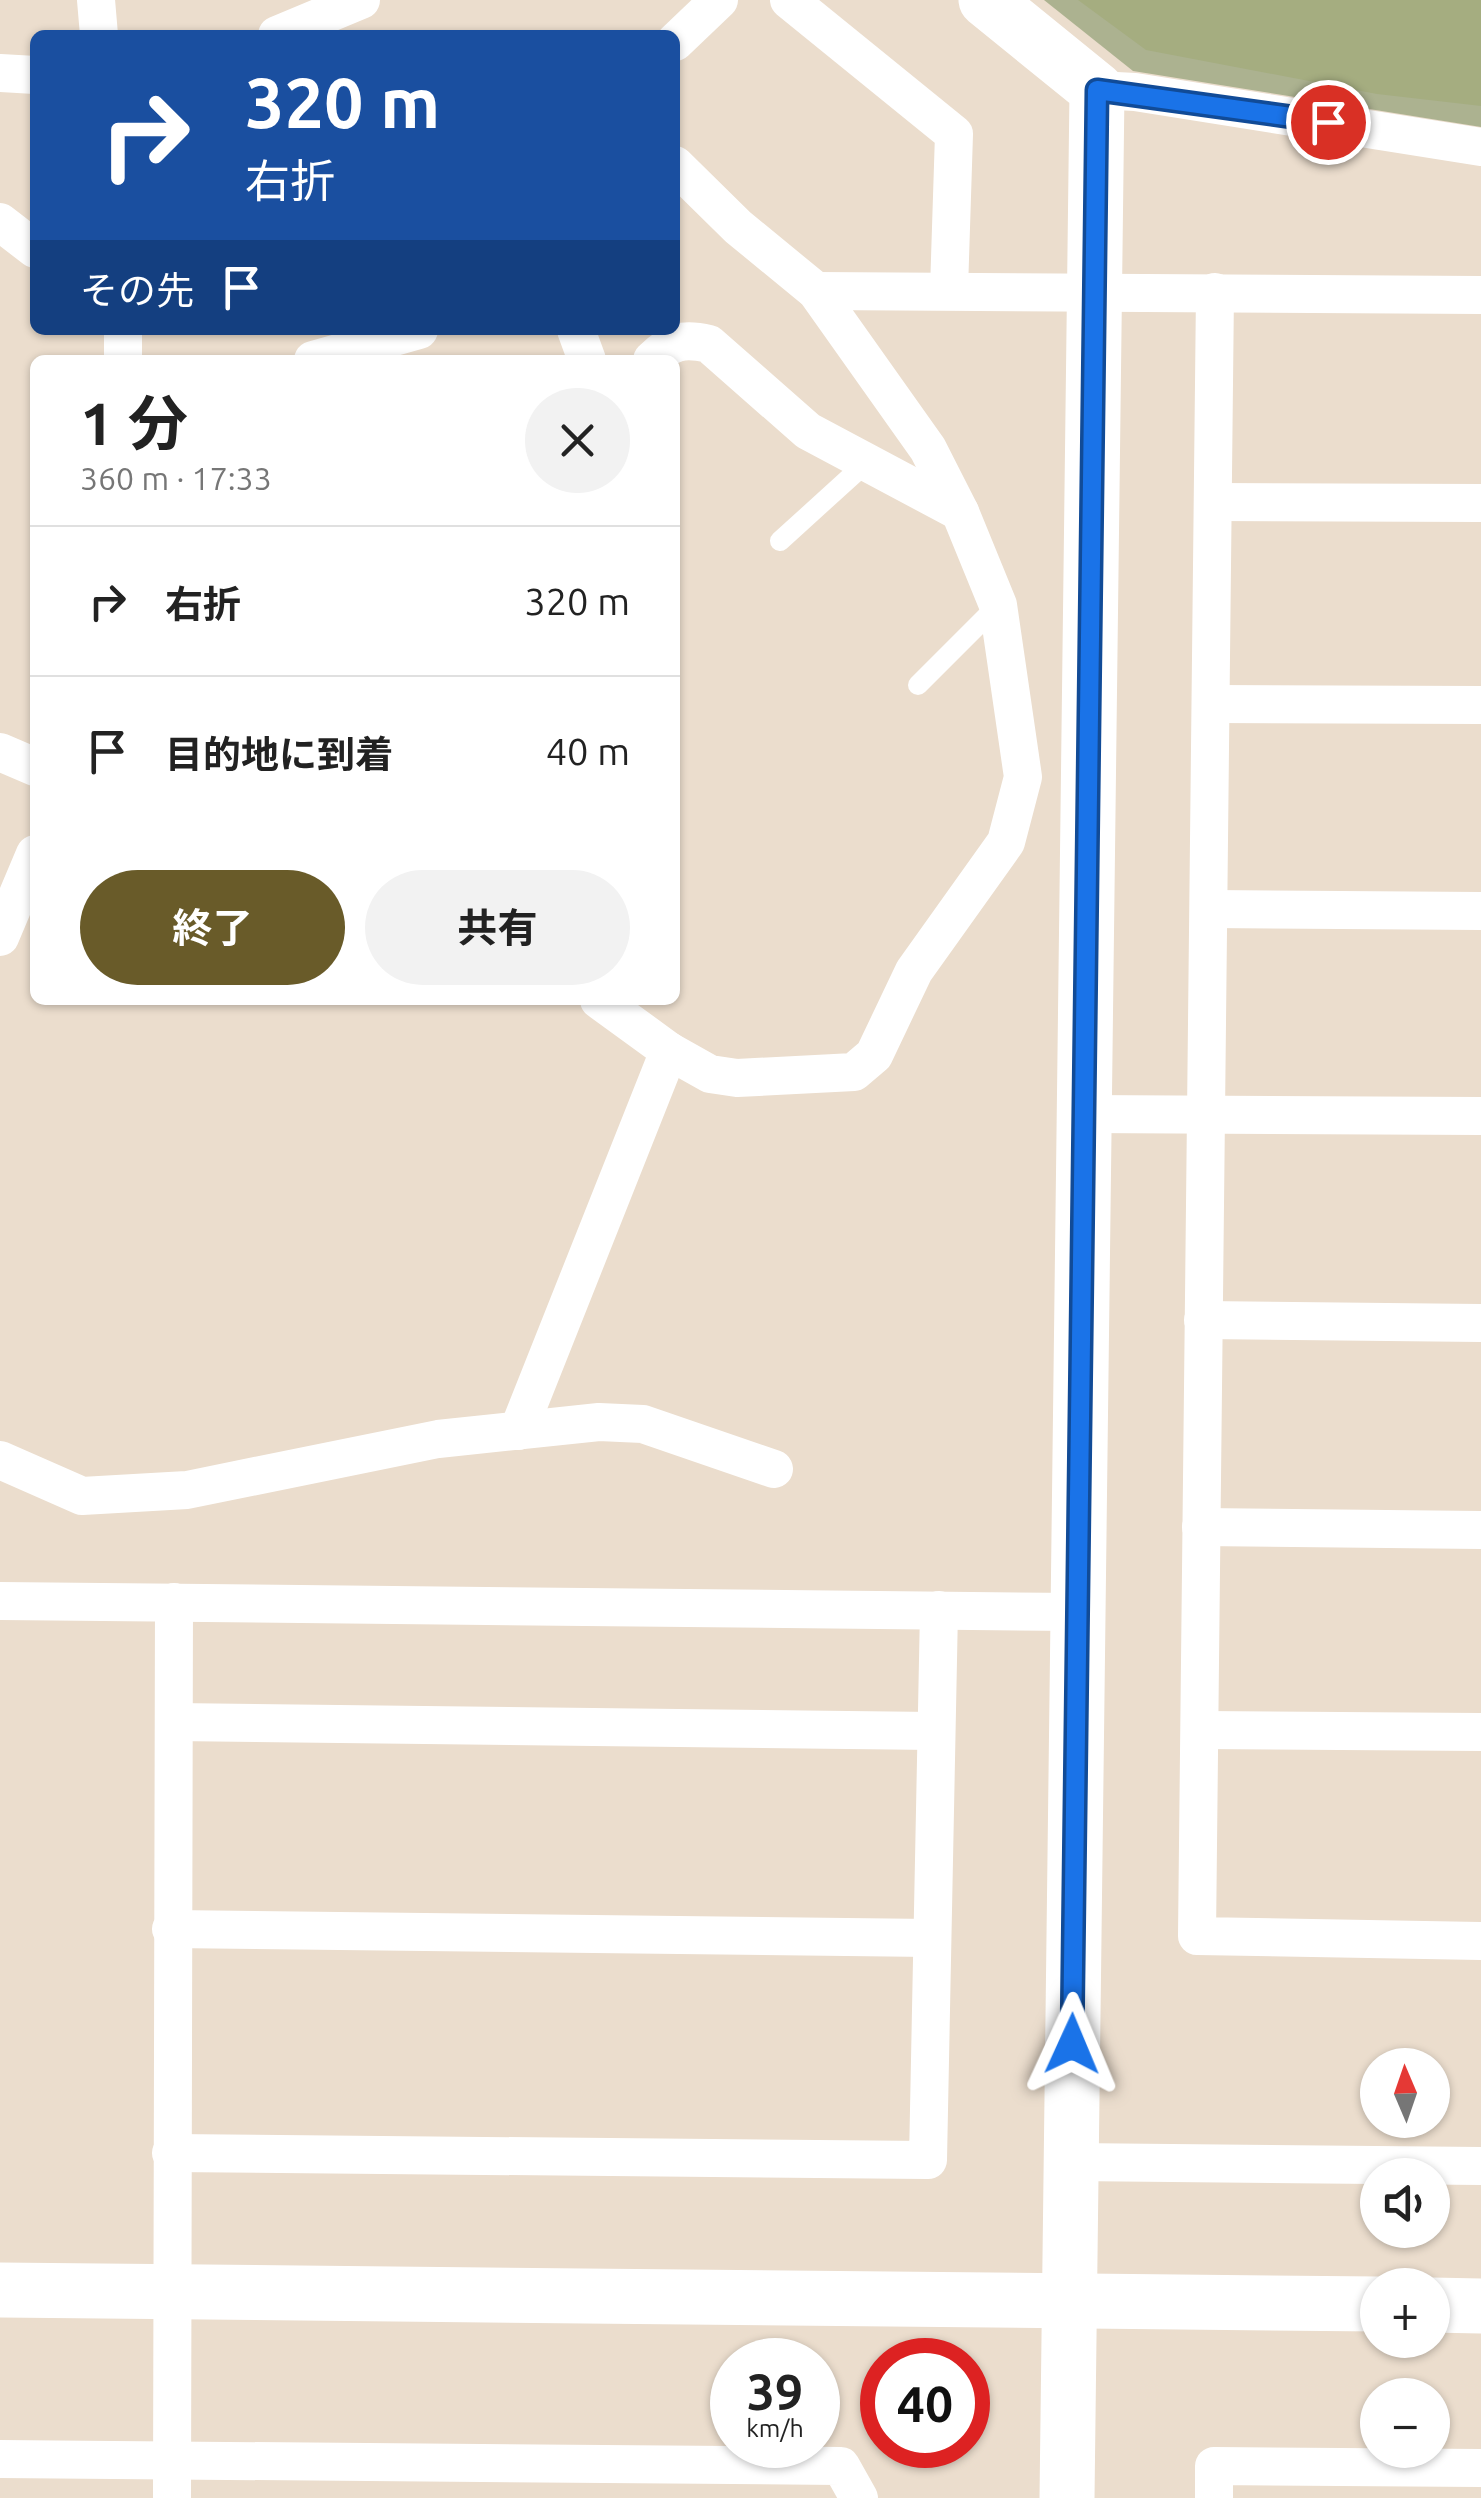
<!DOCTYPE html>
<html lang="ja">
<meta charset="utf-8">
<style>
:root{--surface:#fff;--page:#f2f2f2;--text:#222;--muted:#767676;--line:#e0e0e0;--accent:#695b29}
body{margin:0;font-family:Ubuntu,"Noto Sans JP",sans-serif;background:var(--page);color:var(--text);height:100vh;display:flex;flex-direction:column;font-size:38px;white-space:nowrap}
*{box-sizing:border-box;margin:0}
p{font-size:32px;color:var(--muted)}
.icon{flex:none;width:55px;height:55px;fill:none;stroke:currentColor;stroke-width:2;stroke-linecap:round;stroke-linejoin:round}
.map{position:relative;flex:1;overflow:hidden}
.sheet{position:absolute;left:30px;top:355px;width:650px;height:650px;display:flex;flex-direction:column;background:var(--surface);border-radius:15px;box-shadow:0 2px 8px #0004}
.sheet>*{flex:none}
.top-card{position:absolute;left:30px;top:30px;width:650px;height:305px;border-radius:15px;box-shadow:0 2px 8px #0004;background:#1a4fa0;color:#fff;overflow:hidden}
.needle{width:65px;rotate:358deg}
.buttons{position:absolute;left:1360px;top:2048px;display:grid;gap:20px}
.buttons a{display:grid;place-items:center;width:90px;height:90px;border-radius:50%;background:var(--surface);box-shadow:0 2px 8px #0004;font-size:50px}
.speed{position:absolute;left:710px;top:2338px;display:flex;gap:20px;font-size:50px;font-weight:700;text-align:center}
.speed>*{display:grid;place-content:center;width:130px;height:130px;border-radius:50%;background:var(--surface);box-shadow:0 2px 8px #0004;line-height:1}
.speed small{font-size:25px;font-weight:400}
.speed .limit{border:15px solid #d22;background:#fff;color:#111}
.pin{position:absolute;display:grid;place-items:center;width:85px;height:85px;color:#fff;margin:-42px;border:5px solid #fff;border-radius:50%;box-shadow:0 2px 10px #0007}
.me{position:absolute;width:110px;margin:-55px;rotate:1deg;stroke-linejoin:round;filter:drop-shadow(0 0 8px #0008)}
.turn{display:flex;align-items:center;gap:35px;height:210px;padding:0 50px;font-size:45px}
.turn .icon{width:130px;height:130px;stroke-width:2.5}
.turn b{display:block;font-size:70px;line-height:85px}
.then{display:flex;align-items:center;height:95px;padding:0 50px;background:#0003;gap:20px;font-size:38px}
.round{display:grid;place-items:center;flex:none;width:105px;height:105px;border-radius:52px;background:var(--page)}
.overview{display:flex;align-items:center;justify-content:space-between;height:170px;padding:0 50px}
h1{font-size:60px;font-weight:700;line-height:75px}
.button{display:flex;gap:20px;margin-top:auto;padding:20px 50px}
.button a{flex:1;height:115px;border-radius:60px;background:var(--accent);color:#fff;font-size:40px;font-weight:700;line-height:115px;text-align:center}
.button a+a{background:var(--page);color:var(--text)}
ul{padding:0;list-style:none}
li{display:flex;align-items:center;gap:30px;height:150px;padding:0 50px;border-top:2px solid var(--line)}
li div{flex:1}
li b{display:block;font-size:38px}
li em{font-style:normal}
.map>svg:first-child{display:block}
</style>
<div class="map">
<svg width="1481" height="2498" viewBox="0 0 1481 2498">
<rect width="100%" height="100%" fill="#ebddcd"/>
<!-- green -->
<path fill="#acb290" d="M1044,0H1481V127L1133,71Z"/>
<!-- forest -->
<path fill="#a5ad80" d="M1078,0H1481V106L1377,94L1146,50Z"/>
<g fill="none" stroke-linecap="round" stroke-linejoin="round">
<!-- lane -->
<g stroke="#fff" stroke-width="20">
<path d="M780,541L867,462"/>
<path d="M918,685L998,605"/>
</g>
<!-- street -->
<g stroke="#fff" stroke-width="38">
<path d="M96,0L99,35"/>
<path d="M789,0L954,134L949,290"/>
<path d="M277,35L361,0"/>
<path d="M675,42L719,0"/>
<path d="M0,73L35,75"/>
<path d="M1097,90L1135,92L1481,147"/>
<path d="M0,222L35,249"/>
<path d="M816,291L1481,295"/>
<path d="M1215,292L1197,1936L1481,1941"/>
<path d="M576,330L587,360"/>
<path d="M123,360V330"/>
<path d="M313,360L419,330"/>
<path d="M652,360C671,341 683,338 709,344L808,431L960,512"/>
<path d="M1213,502L1481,503"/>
<path d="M1212,704L1481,705"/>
<path d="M0,752L35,767"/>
<path d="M1210,909L1481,911"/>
<path d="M0,937L35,854"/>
<path d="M599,1000L669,1051L710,1074L737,1078L854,1072L874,1055L914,971L1006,842L1023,777L998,605L960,512L928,449L816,291L738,227L675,165"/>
<path d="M1083,1114L1481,1116"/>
<path d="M1203,1320L1481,1323"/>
<path d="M518,1431L669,1051"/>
<path d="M0,1460L82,1496L187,1490L438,1439L599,1422L643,1424L774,1469"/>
<path d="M1201,1527L1481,1530"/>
<path d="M0,1601L1076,1612"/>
<path d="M174,1722L934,1731"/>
<path d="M1201,1730L1481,1732"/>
<path d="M171,1929L931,1938"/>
<path d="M171,2153L928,2160L939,1610"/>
<path d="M1071,2162L1481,2166"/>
<path d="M0,2459L841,2466L859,2498"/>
<path d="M172,2498L174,1602"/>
<path d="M1214,2498V2466L1481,2468"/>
</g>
<!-- secondary -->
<g stroke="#fff" stroke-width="55">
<path d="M986,0L1097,90L1067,2498"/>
<path d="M0,2290L1378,2304"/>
<path d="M1432,2305L1481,2306"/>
</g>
</g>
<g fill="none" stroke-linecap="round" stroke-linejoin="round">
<!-- route casing -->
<g stroke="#114b97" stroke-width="25">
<path id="route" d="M1072,2044L1097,90L1328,122"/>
</g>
<!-- route -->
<use href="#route" stroke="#1a73e8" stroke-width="18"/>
</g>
</svg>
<div class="buttons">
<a><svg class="needle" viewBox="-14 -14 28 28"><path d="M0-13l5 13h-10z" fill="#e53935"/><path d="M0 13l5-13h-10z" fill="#767676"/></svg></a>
<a><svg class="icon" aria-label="sound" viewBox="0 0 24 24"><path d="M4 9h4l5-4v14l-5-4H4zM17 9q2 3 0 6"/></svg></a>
<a>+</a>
<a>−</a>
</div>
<div class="speed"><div>39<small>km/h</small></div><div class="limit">40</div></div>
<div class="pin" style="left:1328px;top:122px;background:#d93025"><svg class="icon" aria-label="arrive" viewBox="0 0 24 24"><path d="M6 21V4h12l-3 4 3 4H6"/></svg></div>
<svg class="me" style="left:1072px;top:2044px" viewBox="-20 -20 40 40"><path d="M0-17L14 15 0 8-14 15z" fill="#1a73e8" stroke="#fff" stroke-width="4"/></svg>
<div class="top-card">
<div class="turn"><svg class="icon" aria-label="right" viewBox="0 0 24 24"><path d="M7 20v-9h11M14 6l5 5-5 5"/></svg><div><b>320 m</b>右折</div></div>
<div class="then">その先<svg class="icon" aria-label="arrive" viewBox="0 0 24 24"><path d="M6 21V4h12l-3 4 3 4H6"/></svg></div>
</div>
<section class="sheet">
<div class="overview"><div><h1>1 分</h1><p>360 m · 17:33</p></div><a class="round"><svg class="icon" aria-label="close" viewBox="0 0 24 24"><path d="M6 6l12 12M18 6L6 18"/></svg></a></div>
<ul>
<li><svg class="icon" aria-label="right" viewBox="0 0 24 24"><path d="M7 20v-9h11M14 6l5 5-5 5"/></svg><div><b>右折</b></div><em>320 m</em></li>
<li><svg class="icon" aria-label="arrive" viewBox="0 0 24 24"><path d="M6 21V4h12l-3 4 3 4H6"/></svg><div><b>目的地に到着</b></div><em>40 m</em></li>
</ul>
<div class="button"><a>終了</a><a>共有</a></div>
</section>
</div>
